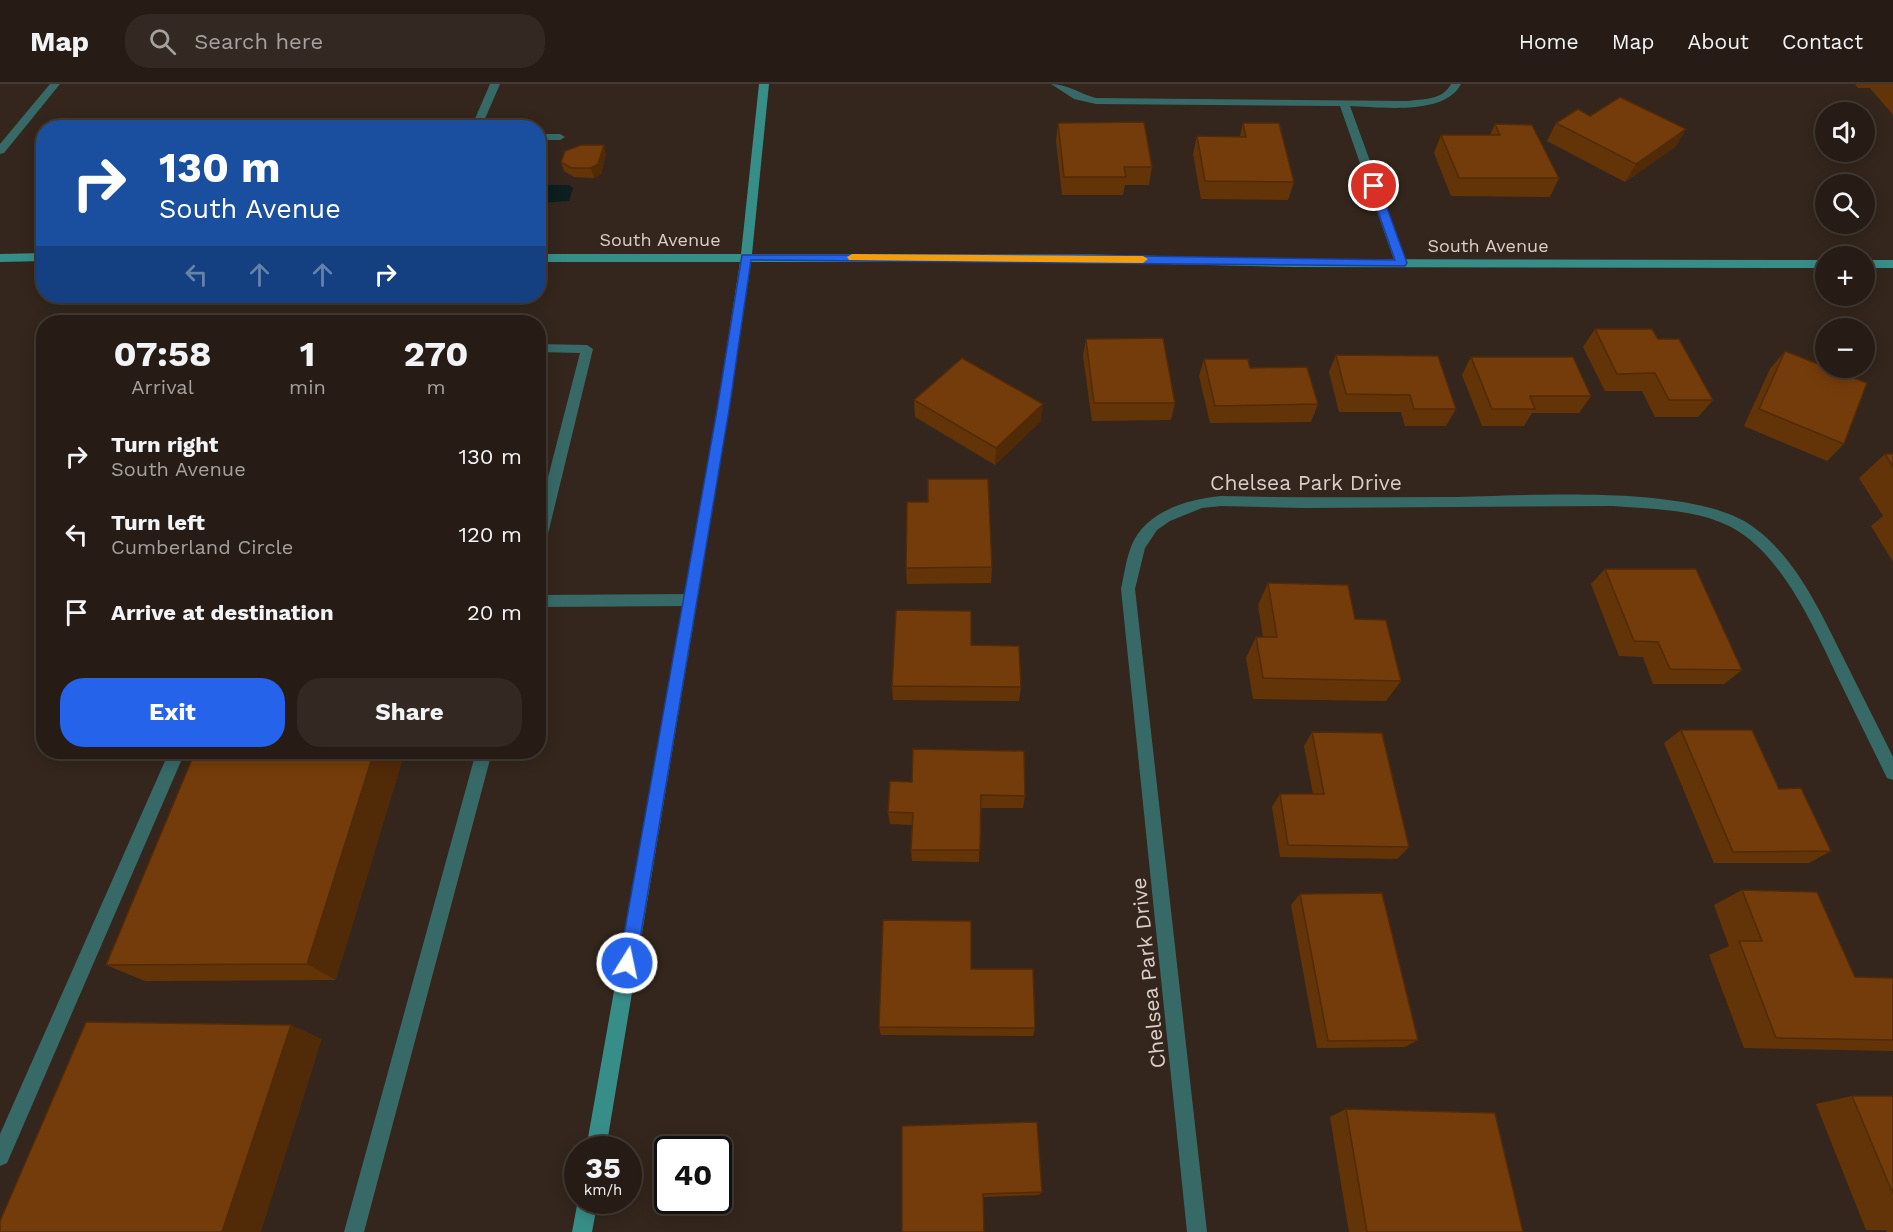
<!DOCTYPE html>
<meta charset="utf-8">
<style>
:root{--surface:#271c15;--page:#332922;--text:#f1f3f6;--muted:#a4a1a0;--line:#433a34;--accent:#2563eb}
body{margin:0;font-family:"Work Sans",sans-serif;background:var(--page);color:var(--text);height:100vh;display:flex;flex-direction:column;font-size:22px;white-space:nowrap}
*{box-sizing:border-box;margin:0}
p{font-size:20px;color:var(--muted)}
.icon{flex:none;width:33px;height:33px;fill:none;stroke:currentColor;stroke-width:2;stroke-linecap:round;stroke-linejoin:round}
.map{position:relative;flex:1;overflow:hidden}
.side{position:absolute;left:36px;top:231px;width:510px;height:444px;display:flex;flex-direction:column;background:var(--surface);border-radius:24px;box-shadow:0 3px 15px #0003,0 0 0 2px var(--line)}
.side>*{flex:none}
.banner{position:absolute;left:36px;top:36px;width:510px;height:183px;border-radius:24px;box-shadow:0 3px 15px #0003,0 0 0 2px var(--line);background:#1a4fa0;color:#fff;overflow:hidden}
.controls{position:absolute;left:1815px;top:18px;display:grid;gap:12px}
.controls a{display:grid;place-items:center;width:60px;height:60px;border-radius:50%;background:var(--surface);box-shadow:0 3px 15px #0003,0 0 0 2px var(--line);font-size:30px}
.speed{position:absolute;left:564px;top:1052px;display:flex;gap:12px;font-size:30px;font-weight:700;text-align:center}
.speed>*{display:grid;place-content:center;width:78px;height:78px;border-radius:50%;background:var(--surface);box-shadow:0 3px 15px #0003,0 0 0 2px var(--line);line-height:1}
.speed small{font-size:15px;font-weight:400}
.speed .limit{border:3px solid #111;border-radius:9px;background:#fff;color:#111}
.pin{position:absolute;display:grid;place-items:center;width:51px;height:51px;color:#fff;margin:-26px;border:3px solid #fff;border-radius:50%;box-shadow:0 2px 6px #0007}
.me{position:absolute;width:66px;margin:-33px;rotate:10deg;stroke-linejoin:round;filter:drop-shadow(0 0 4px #0008)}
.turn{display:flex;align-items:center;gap:21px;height:126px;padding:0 24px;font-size:27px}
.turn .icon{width:78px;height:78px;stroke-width:2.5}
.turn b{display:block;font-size:42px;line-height:51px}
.lanes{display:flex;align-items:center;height:57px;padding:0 24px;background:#0003;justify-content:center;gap:30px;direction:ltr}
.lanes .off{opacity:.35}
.eta{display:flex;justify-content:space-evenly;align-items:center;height:102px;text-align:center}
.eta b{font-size:36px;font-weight:700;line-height:42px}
.button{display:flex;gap:12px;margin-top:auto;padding:12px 24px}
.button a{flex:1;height:69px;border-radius:24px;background:var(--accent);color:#fff;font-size:24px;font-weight:700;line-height:69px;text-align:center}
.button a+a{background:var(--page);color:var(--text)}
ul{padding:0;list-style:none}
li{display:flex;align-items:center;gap:18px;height:78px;padding:0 24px}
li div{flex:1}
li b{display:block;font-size:22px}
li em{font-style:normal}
header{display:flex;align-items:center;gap:36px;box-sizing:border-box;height:84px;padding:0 30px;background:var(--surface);border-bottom:2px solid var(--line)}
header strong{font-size:28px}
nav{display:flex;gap:33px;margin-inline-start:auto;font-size:21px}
.search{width:420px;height:54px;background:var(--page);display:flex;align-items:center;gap:15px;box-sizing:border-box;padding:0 21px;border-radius:24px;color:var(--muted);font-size:22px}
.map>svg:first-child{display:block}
</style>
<header>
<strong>Map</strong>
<div class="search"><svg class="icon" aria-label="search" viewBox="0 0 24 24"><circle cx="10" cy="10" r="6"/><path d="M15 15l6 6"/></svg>Search here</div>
<nav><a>Home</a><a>Map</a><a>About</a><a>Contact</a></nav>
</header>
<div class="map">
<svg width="1893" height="1148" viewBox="0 0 1893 1148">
<rect width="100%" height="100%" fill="#34261c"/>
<!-- water -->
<path fill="#0c1e1d" d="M539,101H569L573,104L569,117L539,119Z"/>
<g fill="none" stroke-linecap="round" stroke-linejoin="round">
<!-- lane -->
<g fill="#376a67" fill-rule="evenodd">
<path d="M538,50H560L565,53L560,56H538Z"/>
<path d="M538,260L587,261L593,265L545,462L538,467V432L580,269L538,268Z"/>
<path d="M690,510L695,512L697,516L695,520L690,522L538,523V511Z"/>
<path d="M169,668H185L7,1079L0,1082V1050Z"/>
<path d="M476,668H492L364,1148H344Z"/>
</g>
<!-- street -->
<g fill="#376a67" fill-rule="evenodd">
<path d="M50,0H60L4,69L0,70V60Z"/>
<path d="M490,0H500L481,44H471Z"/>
<path d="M1051,0C1068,0 1080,10 1096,14L1407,17C1423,15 1443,16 1451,0H1461C1445,32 1380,23 1350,22L1407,179L1401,183L1395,179L1340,22L1096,20L1074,15Z"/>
<path d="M1221,412C1297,414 1372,413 1448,413C1523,412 1692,399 1752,442C1796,473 1821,529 1844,575C1860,608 1877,640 1893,673V696L1887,694C1871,661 1855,629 1839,596C1815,546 1782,468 1729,442C1695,425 1651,425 1613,422L1306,424L1221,422L1202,424L1170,437L1157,446L1145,464L1135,505L1207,1148H1187L1121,505C1124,491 1126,476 1131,463C1144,428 1187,415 1221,412Z"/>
</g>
<!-- secondary -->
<g fill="#378e89" fill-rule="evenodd">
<path d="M759,0H769L752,170H1074L1294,175L1826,176V184L1294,183L1074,178H751L729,326L606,1065H586L717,326L740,178H538V170H741Z"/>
<path d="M44,169V177L0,178V170Z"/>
<rect x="1864" y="176" width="29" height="8"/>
<path d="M578,1116H598L592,1148H572Z"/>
</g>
</g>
<!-- wall -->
<g fill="#643409">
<path d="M1855,0H1893V31L1870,4H1858Z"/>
<path d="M1590,32L1686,45L1675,63L1625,98L1547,57L1556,39Z"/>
<path d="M1058,39L1152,83L1149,101H1125L1123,111H1062L1056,57Z"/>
<path d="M1243,39L1294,98L1288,116L1201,115L1193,70L1197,52H1240Z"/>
<path d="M1495,40L1559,94L1550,113L1451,112L1434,69L1441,51H1490Z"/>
<path d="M606,70L601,90L594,94L574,93L564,87L561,78Z"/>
<path d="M1595,245L1658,255L1713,316L1698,333H1655L1642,307H1605L1583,263Z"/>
<path d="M1086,255L1175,319L1171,336L1092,337L1083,272Z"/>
<path d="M1785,267L1844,360L1827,377L1744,342L1770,285Z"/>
<path d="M1336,271L1456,325L1446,342H1405L1401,328H1339L1329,288Z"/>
<path d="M1471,273L1591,312L1579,329H1532L1524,342H1482L1462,291Z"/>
<path d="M1204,275L1250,284L1318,320L1311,338L1210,339L1199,292Z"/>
<path d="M914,316L1041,337L995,381L915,333Z"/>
<path d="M1885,370H1893V478L1871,442L1883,432L1859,394Z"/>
<path d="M992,483L991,499L907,500L906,484Z"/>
<path d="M1605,485L1742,586L1724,600H1653L1643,573L1619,572L1591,500Z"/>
<path d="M1268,499L1355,535L1401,597L1386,617L1253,615L1246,574L1256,553H1263L1258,521Z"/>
<path d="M892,602L1021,603L1019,617L893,616Z"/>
<path d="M1681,646L1779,705L1831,767L1809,779H1714L1664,659Z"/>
<path d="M1312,648L1409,763L1397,775L1280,773L1272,723L1280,710H1313L1304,662Z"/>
<path d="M195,668L336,896L145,897L106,881Z"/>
<path d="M890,697L1025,712L1023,724H980L979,778L912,777L911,766L912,741L890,740L888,728Z"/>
<path d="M1742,806L1855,893L1893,894V967L1744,964L1709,871L1729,862L1714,821Z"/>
<path d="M1300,810L1418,956L1405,963L1317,964L1291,821Z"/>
<path d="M971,885L1035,944L1033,952L881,951L879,943Z"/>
<path d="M1852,1012H1893V1148H1887L1886,1146H1866L1816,1020Z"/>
<path d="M1346,1025L1523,1148H1349L1330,1033Z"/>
<path d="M902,1042L1042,1108L1039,1111L983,1113Z"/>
</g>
<!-- shaded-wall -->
<g fill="#512a08">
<path d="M1686,45L1675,63L1625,98L1636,80Z"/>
<path d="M604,61L606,70L601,90L594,94L591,84Z"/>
<path d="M1043,320L1041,337L995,381L996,364Z"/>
<path d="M374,668H405L336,896L307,880Z"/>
<path d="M291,941L322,955L261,1148H222Z"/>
</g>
<!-- building -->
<g fill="#743c0b" stroke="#512a08" stroke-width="1.5">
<path d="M1620,13L1686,45L1636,80L1556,39L1578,25L1590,32Z"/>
<path d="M1144,38L1152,83H1124L1126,93H1064L1058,39Z"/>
<path d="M1243,39H1279L1294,98L1205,97L1197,52L1246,53Z"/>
<path d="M1495,40L1532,41L1559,94H1459L1441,51H1500Z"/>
<path d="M581,61H604L598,80L591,84H571L561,78L565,67Z"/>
<path d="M179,236L399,237L398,238H177Z"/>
<path d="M1595,245H1652L1658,255H1679L1713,316H1669L1655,289L1617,290Z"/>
<path d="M1163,254L1175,319H1094L1086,255Z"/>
<path d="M1785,267L1867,299L1844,360L1759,325Z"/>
<path d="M1336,271L1438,272L1456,325H1414L1410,311L1346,310Z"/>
<path d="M1471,273H1573L1591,312H1530L1535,325H1492Z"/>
<path d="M962,274L1043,320L996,364L914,316Z"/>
<path d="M1204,275H1248L1250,284L1307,283L1318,320L1215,322Z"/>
<path d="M1885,370H1893V383Z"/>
<path d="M928,395H988L992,483L906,484L907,418H928Z"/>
<path d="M1605,485H1696L1742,586L1670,585L1658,558L1634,557Z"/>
<path d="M1268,499L1348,501L1355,535L1386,536L1401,597L1263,594L1256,553H1277Z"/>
<path d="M896,526L971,527V561L1019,562L1021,603L892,602Z"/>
<path d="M1681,646H1752L1779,705L1801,704L1831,767L1733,768Z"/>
<path d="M1312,648L1382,649L1409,763L1288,761L1280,710H1324Z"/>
<path d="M913,665L1024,667L1025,712L981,711L980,766H911L913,729L888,728L890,697L912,698Z"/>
<path d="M195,668H374L307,880L106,881Z"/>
<path d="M1742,806L1817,808L1855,893L1893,894V956L1776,954L1739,857H1762Z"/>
<path d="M1382,809L1418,956L1328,957L1300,810Z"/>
<path d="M883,836L971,837V885H1033L1035,944L879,943Z"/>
<path d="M86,938L291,941L222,1148H0V1137Z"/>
<path d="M1852,1012H1893V1110Z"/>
<path d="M1346,1025L1495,1029L1523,1148H1367Z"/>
<path d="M1037,1038L1042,1108L983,1110L984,1148H902V1042Z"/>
</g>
<!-- route -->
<path fill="#2563eb" stroke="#184099" stroke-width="1.5" d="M1374,99L1379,102L1407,179L1405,182L751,176L729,326L636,879L633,885L627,887L622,885L619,879L717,326L742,171H1074L1395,176L1369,102Z"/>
<!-- slow -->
<path fill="#f59e0b" d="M852,170L1143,172L1148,175L1143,179L849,176L847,173Z"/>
<g text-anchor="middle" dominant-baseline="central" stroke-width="6" stroke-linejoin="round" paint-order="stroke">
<!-- far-street labels -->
<g font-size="18" fill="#d9cfc9" stroke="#34261c">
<text x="660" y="155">South Avenue</text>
<text x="1488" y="161">South Avenue</text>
</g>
<!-- street labels -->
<g font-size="21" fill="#d9cfc9" stroke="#34261c">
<text x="1306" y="398">Chelsea Park Drive</text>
<text transform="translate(1148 889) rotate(-96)">Chelsea Park Drive</text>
</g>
</g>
</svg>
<div class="controls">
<a><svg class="icon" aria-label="sound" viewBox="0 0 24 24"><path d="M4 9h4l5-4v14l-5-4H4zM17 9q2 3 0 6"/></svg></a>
<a><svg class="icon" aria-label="search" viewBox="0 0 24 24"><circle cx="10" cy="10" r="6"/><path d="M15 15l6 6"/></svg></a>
<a>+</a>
<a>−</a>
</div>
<div class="speed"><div>35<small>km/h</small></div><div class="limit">40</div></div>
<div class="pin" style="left:1374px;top:102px;background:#d93025"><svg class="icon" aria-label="arrive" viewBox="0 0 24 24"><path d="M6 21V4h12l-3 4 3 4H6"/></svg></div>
<svg class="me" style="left:627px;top:879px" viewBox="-20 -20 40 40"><circle r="17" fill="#2563eb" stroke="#fff" stroke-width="3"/><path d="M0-11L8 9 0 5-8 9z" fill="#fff"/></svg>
<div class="banner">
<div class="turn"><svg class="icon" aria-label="right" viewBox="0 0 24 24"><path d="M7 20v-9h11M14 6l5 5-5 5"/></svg><div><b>130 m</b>South Avenue</div></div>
<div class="lanes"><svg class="icon off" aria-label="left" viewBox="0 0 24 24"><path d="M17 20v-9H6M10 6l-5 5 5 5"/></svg><svg class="icon off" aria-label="ahead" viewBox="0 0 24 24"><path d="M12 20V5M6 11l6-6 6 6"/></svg><svg class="icon off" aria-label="ahead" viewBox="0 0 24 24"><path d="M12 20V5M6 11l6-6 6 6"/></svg><svg class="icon" aria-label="right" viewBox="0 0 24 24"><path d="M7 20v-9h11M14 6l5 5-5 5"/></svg></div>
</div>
<section class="side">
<div class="eta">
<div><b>07:58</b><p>Arrival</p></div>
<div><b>1</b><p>min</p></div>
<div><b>270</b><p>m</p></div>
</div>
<ul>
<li><svg class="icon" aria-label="right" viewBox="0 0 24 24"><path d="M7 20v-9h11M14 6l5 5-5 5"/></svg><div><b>Turn right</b><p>South Avenue</p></div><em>130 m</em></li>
<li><svg class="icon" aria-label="left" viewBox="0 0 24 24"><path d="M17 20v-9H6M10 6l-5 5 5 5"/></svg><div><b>Turn left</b><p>Cumberland Circle</p></div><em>120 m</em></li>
<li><svg class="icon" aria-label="arrive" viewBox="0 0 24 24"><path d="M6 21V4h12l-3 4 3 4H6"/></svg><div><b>Arrive at destination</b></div><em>20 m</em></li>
</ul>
<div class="button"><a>Exit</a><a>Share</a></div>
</section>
</div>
